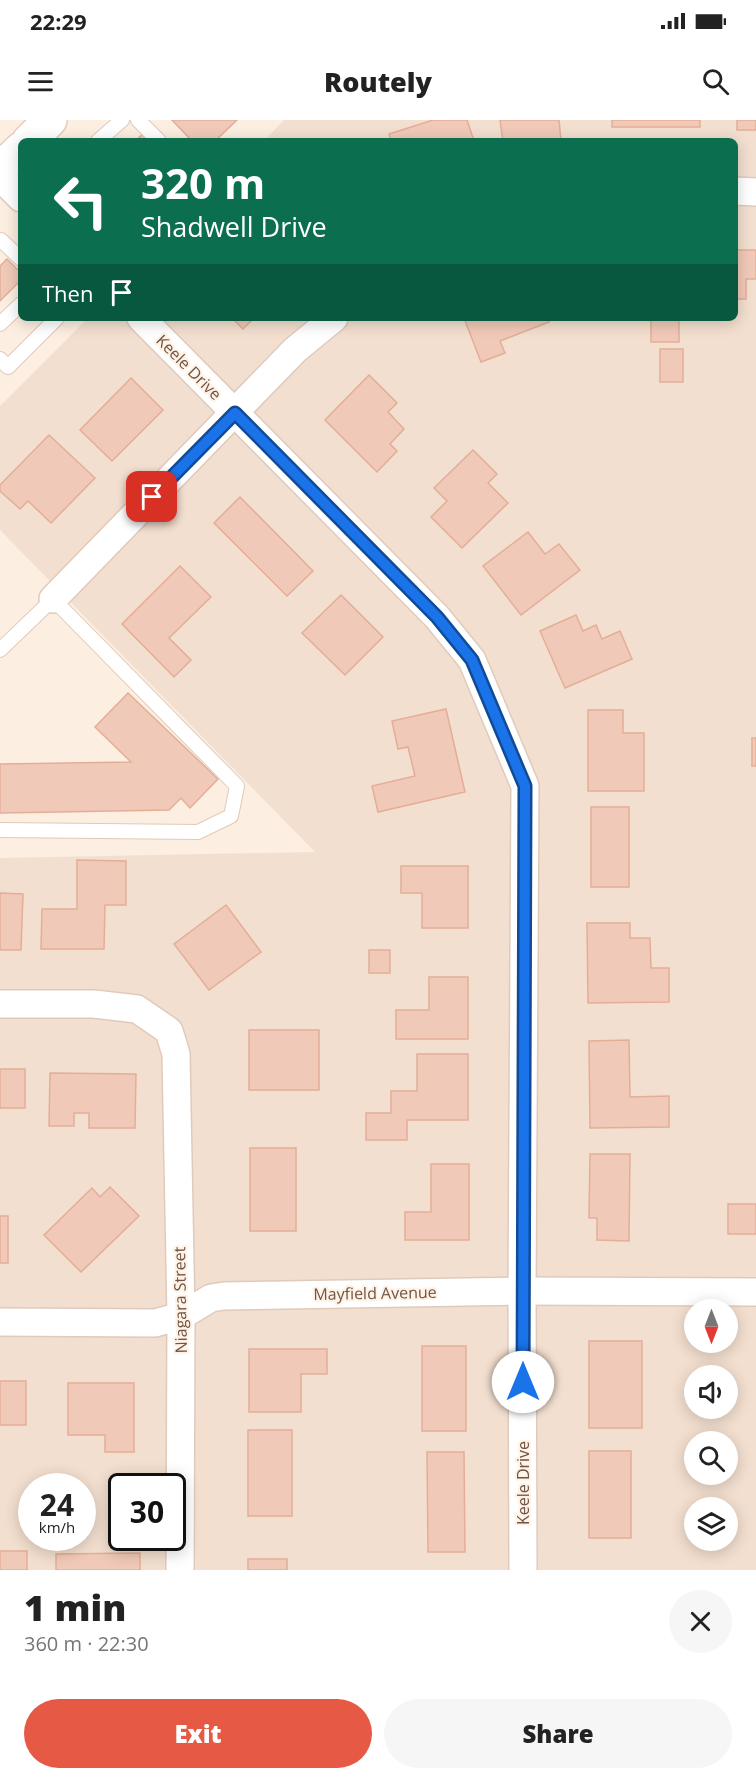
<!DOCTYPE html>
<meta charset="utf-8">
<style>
:root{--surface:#fff;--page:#f6f6f6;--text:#222;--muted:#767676;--accent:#e65945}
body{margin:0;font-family:"Open Sans",sans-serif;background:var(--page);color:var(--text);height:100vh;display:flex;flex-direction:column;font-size:22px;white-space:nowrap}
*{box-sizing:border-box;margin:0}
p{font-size:20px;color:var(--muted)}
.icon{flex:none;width:33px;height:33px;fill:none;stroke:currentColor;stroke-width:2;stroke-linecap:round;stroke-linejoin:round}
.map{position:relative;height:1450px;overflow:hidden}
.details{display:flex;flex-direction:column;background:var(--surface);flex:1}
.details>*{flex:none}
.hud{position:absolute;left:18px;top:18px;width:720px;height:183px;border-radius:9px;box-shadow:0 3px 15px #0003;background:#0b6e4f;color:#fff;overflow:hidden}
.needle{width:39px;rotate:180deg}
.tools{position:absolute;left:684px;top:1179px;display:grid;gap:12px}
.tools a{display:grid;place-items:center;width:54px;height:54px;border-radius:50%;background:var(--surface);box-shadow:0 3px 15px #0003;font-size:30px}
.speed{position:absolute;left:18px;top:1353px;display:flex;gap:12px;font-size:30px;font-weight:700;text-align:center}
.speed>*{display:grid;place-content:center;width:78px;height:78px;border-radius:50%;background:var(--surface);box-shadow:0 3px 15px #0003;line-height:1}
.speed small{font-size:15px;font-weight:400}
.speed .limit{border:3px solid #111;border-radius:9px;background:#fff;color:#111}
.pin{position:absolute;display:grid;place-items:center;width:51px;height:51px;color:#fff;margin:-26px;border-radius:12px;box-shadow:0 3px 9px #0006}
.me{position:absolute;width:66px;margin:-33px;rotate:0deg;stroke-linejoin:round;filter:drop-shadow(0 0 4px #0008)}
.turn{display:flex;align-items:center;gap:21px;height:126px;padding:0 24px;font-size:27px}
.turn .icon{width:78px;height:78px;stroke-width:2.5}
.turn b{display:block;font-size:42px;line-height:51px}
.then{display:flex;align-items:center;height:57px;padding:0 24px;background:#0003;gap:12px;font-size:22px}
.round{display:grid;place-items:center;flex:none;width:63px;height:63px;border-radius:32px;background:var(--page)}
.headline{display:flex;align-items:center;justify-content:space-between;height:102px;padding:0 24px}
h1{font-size:36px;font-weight:800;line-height:45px}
.button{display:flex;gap:12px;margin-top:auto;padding:12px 24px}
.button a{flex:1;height:69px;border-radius:36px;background:var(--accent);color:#fff;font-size:24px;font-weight:800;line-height:69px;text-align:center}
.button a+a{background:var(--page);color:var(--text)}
.status{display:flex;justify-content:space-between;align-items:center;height:42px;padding:0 30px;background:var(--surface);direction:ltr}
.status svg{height:16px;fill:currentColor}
header{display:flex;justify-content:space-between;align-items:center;height:78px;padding:0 24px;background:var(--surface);font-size:27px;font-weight:800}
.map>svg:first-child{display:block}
</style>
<div class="status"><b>22:29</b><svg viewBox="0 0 49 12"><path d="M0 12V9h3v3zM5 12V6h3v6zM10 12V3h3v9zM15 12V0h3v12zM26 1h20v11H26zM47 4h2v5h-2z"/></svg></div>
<header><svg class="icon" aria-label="menu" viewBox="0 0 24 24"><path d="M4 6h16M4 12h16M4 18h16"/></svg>Routely<svg class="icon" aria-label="search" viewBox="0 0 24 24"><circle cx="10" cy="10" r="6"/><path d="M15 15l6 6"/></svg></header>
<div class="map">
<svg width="756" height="1450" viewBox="0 0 756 1450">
<rect width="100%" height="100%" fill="#fceee0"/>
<!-- residential -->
<path fill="#f3dfcf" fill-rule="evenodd" d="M284,0H756V1450H0V738L315,732L0,410V286L88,198H735V21H264ZM694,1190H728V1222H694ZM694,1256H728V1288H694ZM694,1322H728V1354H694ZM32,1366H82V1418H32ZM122,1366H172V1418H122ZM694,1388H728V1420H694Z"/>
<!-- building -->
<g fill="#f1c9b8" stroke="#e3ae98" stroke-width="1.5">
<path d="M172,0H237L215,21H192Z"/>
<path d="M433,0H467L474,21H391L389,14Z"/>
<path d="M500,0H559L561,20L503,21Z"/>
<rect x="612" y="0" width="88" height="7"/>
<rect x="737" y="0" width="19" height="10"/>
<path d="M144,13L152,21H135Z"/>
<path d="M735,130H756V159H746V179H735Z"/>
<path d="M7,139L21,153V160L0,181V146Z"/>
<path d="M232,198H254L243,209Z"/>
<path d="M464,198H548L549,202L500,221L505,233L481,242Z"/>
<path d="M615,198H679V222H651V200H615Z"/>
<rect x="660" y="229" width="23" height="33"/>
<path d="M369,255L397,283L388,292L404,309L390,324L397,331L377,352L325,300Z"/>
<path d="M131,258L163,290L112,341L80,310Z"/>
<path d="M49,315L95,358L51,403L28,381L20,389L0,371V365Z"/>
<path d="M473,330L497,354L488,363L508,383L462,428L431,397L447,381L434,368Z"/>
<path d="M240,377L313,451L287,476L214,403Z"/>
<path d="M528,412L545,434L559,424L580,450L521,495L483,446Z"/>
<path d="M180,446L211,477L169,518L191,540L174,557L122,504Z"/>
<path d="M341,475L383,517L345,555L302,513Z"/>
<path d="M576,495L583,511L596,505L602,519L620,511L632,539L565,568L540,511Z"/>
<path d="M128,573L218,659L190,688L181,678L169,690L0,693V644L131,642L95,607Z"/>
<path d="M446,589L465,672L378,692L372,666L415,656L408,627L398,629L392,601Z"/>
<path d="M588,590H623V613H644V671H588Z"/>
<rect x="752" y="618" width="4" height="28"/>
<rect x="591" y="687" width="38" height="80"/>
<path d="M77,740L126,741V785H105L104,829H41L42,789H77Z"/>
<path d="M401,746H468V808H422V773H401Z"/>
<path d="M0,773L23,774L21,830H0Z"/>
<path d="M226,785L261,832L209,870L174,824Z"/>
<path d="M587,803H630V818H650L651,848H669V882L588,883Z"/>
<rect x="369" y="830" width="21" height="23"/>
<path d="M429,857H468V919H396V890H429Z"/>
<rect x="249" y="910" width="70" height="60"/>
<path d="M629,920L630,977L669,976V1007L590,1008L589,921Z"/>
<path d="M417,934H468V1000H407V1020H366V993H391V971H417Z"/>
<rect x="0" y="949" width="25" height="39"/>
<path d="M50,953L136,954L135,1008H89V993H74V1006H49Z"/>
<rect x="250" y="1028" width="46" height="83"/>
<path d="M590,1034H630L629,1121L597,1120V1098H589Z"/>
<path d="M431,1044H469V1120H405V1092H431Z"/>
<path d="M110,1067L139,1096L81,1152L44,1115L92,1068L100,1077Z"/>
<rect x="728" y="1084" width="28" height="30"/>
<rect x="0" y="1096" width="8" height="47"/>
<rect x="589" y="1221" width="53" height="87"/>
<rect x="422" y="1226" width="44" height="85"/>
<path d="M249,1229H327V1254H301V1292H249Z"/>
<rect x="0" y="1261" width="26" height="44"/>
<path d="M68,1263H134V1332H105V1315H68Z"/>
<rect x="248" y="1310" width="44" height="86"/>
<rect x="589" y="1331" width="42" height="87"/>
<path d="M427,1332H464L465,1432H428Z"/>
<rect x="0" y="1431" width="27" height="19"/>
<path d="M140,1433V1450H56V1434Z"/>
<rect x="248" y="1439" width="39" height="11"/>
</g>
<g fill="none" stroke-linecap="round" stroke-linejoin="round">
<!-- service casing -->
<g stroke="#e0cabc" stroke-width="16">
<g id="service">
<path d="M138,0L159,21"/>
<path d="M98,21L122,0"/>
<path d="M0,121L1,120L21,139"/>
<path d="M0,204L21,184"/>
<path d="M0,239L8,247L57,198"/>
<path d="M0,530L53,479L237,666L231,696L198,712L0,710"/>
</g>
</g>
<!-- minor casing -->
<g stroke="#e0cabc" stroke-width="30">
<g id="minor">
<path d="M0,57L21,78"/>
<path d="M735,71L756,72"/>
<path d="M141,198L437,497L472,540L525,666L522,1171L523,1450"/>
<path d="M53,479L295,230L334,198"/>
<path d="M0,884H94L137,889L169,911L176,934L181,1196L180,1450"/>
<path d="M0,1202L155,1203L181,1196L211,1178L224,1176L522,1171L756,1172"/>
</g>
</g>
<!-- secondary casing -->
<g stroke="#e7ccbc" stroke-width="36">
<g id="secondary">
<path d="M29,21L50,0"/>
<path d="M0,49L21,29"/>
</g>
</g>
<!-- service -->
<use href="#service" stroke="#fff" stroke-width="14"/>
<!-- minor -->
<use href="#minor" stroke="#fff" stroke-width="27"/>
<!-- secondary -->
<use href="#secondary" stroke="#fff" stroke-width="33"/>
</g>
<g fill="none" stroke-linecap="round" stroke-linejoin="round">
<!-- route casing -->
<g stroke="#114b97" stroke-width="15">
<path id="route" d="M152,377L235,293L437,497L472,540L525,666L523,1262"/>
</g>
<!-- route -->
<use href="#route" stroke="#1a73e8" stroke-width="10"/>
</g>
<g text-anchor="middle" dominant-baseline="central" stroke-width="4.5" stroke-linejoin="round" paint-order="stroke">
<!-- street labels -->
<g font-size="16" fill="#725348" stroke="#fff3e6">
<text transform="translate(189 247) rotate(45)">Keele Drive</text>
<text transform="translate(375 1173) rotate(-1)">Mayfield Avenue</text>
<text transform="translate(180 1180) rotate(-91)">Niagara Street</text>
<text transform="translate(523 1363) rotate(-90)">Keele Drive</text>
</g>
</g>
</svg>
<div class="tools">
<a><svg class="needle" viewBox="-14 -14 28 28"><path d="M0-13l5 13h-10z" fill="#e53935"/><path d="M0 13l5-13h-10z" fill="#767676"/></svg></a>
<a><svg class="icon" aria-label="sound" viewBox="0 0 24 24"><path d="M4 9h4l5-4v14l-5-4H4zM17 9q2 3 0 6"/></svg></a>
<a><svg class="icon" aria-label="search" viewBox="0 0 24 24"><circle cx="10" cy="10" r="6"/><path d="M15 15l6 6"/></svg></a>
<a><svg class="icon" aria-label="layers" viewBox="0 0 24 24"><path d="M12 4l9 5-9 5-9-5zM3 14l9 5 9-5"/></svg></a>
</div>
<div class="speed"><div>24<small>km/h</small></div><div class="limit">30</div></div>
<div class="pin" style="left:152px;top:377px;background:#d93025"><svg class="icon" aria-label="arrive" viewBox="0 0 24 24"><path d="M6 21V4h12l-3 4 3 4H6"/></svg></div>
<svg class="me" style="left:523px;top:1262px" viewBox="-20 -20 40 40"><circle r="19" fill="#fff"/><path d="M0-13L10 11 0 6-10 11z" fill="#1a73e8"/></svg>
<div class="hud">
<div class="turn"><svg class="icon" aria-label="left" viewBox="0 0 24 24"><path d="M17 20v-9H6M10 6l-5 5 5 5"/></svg><div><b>320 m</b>Shadwell Drive</div></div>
<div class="then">Then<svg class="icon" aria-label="arrive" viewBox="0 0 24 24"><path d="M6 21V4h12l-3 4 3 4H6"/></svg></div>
</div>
</div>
<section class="details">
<div class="headline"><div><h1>1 min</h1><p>360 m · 22:30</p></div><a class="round"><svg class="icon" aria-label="close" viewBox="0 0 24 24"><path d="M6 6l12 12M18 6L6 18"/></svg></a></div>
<div class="button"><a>Exit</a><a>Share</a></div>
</section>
